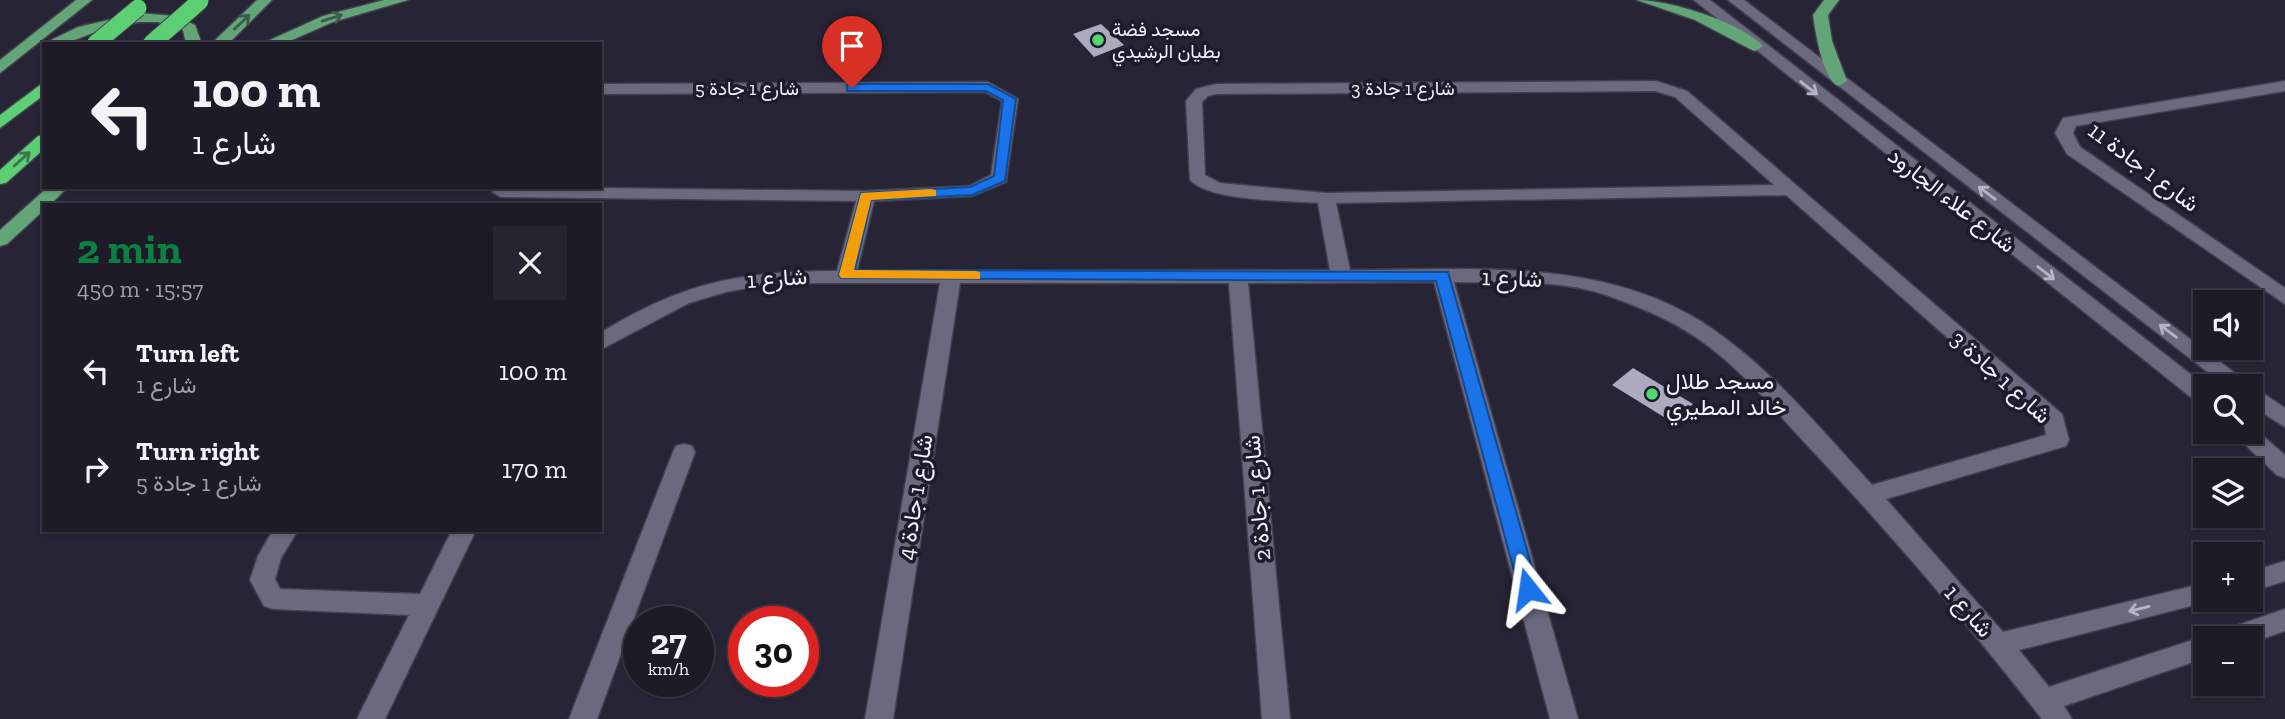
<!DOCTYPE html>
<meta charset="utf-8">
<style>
:root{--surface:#1d1b28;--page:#252430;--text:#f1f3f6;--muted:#a0a1a8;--line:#3b3945;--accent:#0b8043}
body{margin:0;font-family:"Zilla Slab",Vazirmatn,serif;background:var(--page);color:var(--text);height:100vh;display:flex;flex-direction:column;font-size:26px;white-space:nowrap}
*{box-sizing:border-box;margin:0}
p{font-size:23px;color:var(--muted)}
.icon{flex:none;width:38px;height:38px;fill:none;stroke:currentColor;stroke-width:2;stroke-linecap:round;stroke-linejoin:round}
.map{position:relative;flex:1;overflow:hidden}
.sheet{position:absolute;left:42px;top:203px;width:560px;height:329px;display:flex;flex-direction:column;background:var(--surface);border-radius:0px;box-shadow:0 2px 5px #0004,0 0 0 2px var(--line)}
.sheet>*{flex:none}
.banner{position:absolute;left:42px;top:42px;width:560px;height:147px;border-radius:0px;box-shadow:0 2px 5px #0004,0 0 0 2px var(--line);background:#1d1b28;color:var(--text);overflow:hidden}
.controls{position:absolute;left:2193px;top:290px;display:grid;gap:14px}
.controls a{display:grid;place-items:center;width:70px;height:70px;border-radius:0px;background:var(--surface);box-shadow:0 2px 5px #0004,0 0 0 2px var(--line);font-size:35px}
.speed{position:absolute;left:623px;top:606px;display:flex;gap:14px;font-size:35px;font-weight:700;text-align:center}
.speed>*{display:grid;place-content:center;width:91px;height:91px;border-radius:50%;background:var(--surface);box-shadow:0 2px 5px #0004,0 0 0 2px var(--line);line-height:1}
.speed small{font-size:18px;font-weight:400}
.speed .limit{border:10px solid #d22;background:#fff;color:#111}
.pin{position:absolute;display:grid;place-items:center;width:60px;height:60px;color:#fff;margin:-72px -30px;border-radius:50% 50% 50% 0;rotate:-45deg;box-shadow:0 0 7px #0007}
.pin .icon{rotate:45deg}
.me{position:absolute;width:77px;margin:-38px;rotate:345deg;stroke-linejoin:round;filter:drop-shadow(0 0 5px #0008)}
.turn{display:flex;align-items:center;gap:24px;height:147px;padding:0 35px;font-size:32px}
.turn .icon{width:91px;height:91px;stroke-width:2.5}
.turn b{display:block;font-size:49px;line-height:60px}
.round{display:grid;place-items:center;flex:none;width:74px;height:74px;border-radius:0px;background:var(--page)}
.overview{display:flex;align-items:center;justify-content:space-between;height:119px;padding:0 35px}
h1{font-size:42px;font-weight:700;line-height:52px;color:var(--accent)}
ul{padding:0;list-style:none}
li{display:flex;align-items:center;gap:21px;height:98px;padding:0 35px}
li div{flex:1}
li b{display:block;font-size:26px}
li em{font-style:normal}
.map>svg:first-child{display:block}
</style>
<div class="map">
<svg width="2285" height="719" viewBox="0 0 2285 719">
<rect width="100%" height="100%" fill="#272436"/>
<!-- building -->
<g fill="#adaac0">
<path d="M1101,24L1124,45L1094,57L1073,34Z"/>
<path d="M1633,368L1693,404L1672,422L1612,385Z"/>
</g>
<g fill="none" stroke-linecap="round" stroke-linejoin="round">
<!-- minor casing -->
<g stroke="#423f4e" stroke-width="3">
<g id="minor">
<path d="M1694,0H1710L2207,387L2205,405L2197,402Z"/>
<path d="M1728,0H1744L2252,386L2285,408V427L2250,405V387H2227Z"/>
<path d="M1656,81L1687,91L2062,414L2069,440L2066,446L1886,499L2003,632L2205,583V600H2214L2019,650L2049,687L2205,636L2213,639H2205V658L2064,706L2072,719H2042C1968,624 1890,533 1807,445C1772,408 1740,367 1697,338C1670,319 1637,306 1606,295C1558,279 1504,283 1454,282L1578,719H1550L1434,282L1248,283L1290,719H1262L1229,283H960L893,719H865L940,283H773L726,292L689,303L600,350V333C683,282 741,271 837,271L856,201L501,197L492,192L498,187L866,191L969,186L991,175L1002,101L985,92L600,94V84L988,82L1018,99L1006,182L972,196L874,201L857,271L1330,270L1318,203C1286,200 1212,202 1190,180L1186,101L1196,89L1216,84ZM1655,91L1675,97L1774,185L1326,193L1220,183L1205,175L1202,102L1208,96L1216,94ZM1786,195L2044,423L2046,435L1872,485C1826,435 1780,379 1725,338C1617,255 1478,270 1350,270L1336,203Z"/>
<path d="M2285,81V91L2076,126L2073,133L2080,147L2285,288V304L2067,154L2055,133L2063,118Z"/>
<path d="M2250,425L2285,455V478L2277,475L2238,438L2235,432H2250Z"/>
<path d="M684,444L692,446L695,452L597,719H569L673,452L676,446Z"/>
<path d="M273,530H298L281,558L275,579L280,589L420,594L452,530H476L385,719H357L409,615L273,609L264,606L250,580L258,556Z"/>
<path d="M2285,561V581L2250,592V572Z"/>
<path d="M2285,609V631L2250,643V639H2217L2221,631Z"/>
</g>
</g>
<!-- major casing -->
<g stroke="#423f4e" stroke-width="3">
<g id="major">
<path d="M76,0H92L0,73V60Z"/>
<path d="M257,0H272L228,44H211Z"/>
<path d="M384,0H408L333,22L283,44H261L323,16Z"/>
<path d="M1637,0C1669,0 1741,22 1763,46L1755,51L1750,49L1695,20Z"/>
<path d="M1824,0H1839L1828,15L1832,41L1847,81L1839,86C1823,82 1815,30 1813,15Z"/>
<path d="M139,13L175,16L195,25L202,44H186L183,30L158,22H139L106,28L64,44H43L78,27Z"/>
<path d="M48,187H68L50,205H44V210L7,244L0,246V230Z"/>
</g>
</g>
<!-- highway casing -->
<g stroke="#423f4e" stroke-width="3">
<g id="highway">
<path d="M44,82V95L0,128V115Z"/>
<path d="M44,135V149L6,183L0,184V170L38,136Z"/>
</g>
</g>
<!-- minor -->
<use href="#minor" fill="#6b697d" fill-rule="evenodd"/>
<!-- major -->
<use href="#major" fill="#62a678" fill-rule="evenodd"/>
<!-- highway -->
<use href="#highway" fill="#5cce74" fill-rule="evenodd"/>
<!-- highway-bridge casing -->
<g stroke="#423f4e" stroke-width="19" stroke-linecap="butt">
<g id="highway-bridge">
<path d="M95,44L138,8"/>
<path d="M151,44L200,1"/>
</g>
</g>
<!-- highway-bridge -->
<use href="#highway-bridge" stroke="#5cce74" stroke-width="17"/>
</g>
<!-- one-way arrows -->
<defs><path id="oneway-shaft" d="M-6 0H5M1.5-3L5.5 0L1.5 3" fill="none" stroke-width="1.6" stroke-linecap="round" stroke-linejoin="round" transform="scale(1.75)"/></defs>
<g stroke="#3d5a4e">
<use href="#oneway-shaft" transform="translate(332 18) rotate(-17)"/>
<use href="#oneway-shaft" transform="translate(242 22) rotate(-43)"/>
</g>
<g stroke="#b5b4c3">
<use href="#oneway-shaft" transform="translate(1809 88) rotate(38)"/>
<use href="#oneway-shaft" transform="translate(1987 193) rotate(-143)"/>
<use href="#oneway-shaft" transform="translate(2046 273) rotate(38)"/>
<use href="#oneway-shaft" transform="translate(2168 331) rotate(-143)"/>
<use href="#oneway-shaft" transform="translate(2139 609) rotate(166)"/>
</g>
<use stroke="#3d7450" href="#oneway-shaft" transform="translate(22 159) rotate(-42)"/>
<!-- route -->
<path fill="#1a73e8" stroke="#114b97" stroke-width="2" d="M852,84H988L1016,99L1005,181L972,195L871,200L855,270L1448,272L1538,589L1535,594H1522L1519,589L1436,281L841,278L839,275L861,193L970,187L994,176L1003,100L986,91H847V85Z"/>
<!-- slow -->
<path fill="#f59e0b" d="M931,189L936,190V196L871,200L854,270L975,271L980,272V279L841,278L839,275L861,193Z"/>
<!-- markers -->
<g fill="#54d672" stroke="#1e1b2b" stroke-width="2.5">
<circle cx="1098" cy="40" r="7"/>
<circle cx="1652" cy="394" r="7"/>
</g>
<g text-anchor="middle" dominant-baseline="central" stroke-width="7" stroke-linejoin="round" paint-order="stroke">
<!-- far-poi labels -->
<g font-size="19" fill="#f2f1fd" stroke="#1e1b2b" text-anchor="start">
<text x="1112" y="29">مسجد فضة<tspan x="1112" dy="22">بطيان الرشيدي</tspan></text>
</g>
<!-- far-street labels -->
<g font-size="19" fill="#f2f1fd" stroke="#1e1b2b">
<text x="747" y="88">شارع 1 جادة 5</text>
<text x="1403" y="88">شارع 1 جادة 3</text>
</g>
<!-- street labels -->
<g font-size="23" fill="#f2f1fd" stroke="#1e1b2b">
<text transform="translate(2144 167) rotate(37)">شارع 1 جادة 11</text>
<text transform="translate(1952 200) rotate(38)">شارع علاء الجارود</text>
<text transform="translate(777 278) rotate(-4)">شارع 1</text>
<text transform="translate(1512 278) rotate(2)">شارع 1</text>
<text transform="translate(2001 377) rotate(42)">شارع 1 جادة 3</text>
<text transform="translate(915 497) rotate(-81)">شارع 1 جادة 4</text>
<text transform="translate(1257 498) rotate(-95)">شارع 1 جادة 2</text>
<text transform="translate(1969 611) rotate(49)">شارع 1</text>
</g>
<!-- poi labels -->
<g font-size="23" fill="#f2f1fd" stroke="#1e1b2b" text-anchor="start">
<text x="1666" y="381">مسجد طلال<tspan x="1666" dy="26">خالد المطيري</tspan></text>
</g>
</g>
</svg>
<div class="controls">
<a><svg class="icon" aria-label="sound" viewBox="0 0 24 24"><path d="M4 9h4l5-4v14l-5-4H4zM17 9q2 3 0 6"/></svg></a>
<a><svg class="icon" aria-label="search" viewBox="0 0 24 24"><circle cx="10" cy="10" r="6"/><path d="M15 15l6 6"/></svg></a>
<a><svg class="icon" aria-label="layers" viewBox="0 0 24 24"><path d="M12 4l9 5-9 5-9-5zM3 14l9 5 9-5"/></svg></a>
<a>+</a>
<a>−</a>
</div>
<div class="speed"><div>27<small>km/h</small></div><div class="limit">30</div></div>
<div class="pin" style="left:852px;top:88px;background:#d93025"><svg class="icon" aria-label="arrive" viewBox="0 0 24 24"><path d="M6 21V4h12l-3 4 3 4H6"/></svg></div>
<svg class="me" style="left:1528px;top:589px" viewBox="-20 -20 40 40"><path d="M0-17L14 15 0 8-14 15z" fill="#1a73e8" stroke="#fff" stroke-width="4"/></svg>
<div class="banner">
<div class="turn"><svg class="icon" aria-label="left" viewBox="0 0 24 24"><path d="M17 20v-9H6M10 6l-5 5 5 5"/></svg><div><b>100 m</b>شارع 1</div></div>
</div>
<section class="sheet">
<div class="overview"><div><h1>2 min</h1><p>450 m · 15:57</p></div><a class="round"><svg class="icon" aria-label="close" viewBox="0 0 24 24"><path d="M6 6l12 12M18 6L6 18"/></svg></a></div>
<ul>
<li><svg class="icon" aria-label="left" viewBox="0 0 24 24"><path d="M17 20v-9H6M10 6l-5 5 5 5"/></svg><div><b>Turn left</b><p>شارع 1</p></div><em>100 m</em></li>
<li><svg class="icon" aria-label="right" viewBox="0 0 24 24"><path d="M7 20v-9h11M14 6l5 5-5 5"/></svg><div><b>Turn right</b><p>شارع 1 جادة 5</p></div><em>170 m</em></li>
</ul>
</section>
</div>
